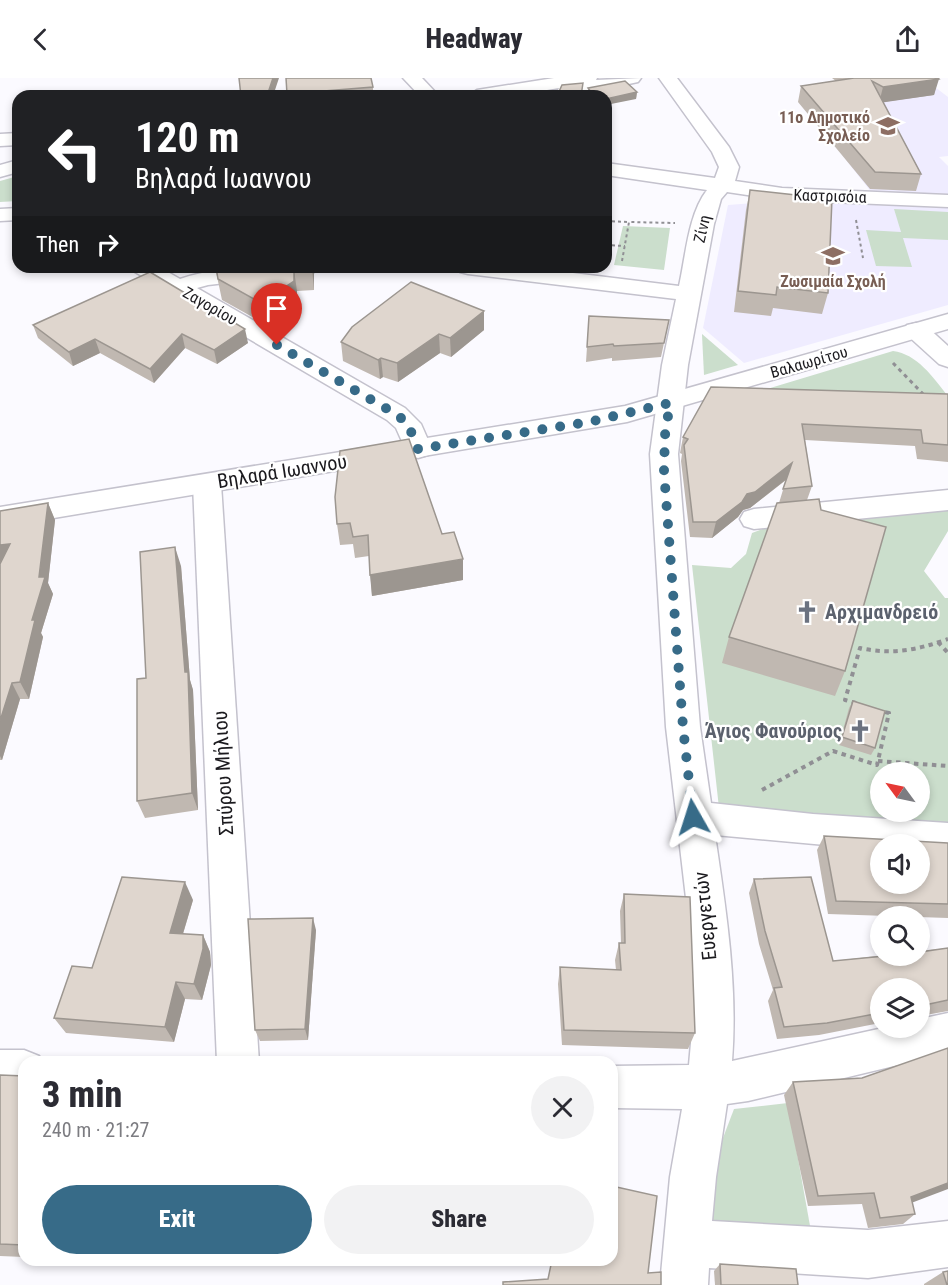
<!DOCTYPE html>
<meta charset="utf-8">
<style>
:root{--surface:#fff;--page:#f2f2f3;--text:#2b2b33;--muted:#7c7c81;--accent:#376b88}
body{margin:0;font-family:"Roboto Condensed",sans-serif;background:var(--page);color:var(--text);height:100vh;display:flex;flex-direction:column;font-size:22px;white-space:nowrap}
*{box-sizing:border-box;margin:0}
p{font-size:20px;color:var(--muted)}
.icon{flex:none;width:33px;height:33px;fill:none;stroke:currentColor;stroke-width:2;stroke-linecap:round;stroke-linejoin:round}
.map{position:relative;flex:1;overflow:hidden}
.sheet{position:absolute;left:18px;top:978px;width:600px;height:210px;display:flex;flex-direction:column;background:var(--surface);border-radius:18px;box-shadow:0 3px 9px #0003}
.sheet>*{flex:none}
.banner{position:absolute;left:12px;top:12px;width:600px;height:183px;border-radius:18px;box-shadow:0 3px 9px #0003;background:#202124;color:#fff;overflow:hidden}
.needle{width:39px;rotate:303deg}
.fabs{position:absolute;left:870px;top:684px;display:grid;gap:12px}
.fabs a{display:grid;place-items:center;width:60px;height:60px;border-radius:50%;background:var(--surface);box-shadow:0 3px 9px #0003;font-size:30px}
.pin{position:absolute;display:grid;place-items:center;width:51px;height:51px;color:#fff;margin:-62px -26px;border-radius:50% 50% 50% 0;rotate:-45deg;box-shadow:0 0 6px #0007}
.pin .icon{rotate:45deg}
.me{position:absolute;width:66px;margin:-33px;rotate:354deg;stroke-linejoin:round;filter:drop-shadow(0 0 4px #0008)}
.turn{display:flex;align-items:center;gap:21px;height:126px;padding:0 24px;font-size:27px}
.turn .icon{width:78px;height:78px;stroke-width:2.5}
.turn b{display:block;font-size:42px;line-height:51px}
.then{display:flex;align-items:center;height:57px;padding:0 24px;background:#0003;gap:12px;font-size:22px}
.round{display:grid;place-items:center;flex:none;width:63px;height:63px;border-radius:32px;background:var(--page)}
.overview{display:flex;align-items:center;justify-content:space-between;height:102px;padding:0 24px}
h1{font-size:36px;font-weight:800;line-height:45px}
.primary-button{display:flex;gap:12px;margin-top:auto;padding:12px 24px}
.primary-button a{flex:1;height:69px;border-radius:36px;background:var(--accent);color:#fff;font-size:24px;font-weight:800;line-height:69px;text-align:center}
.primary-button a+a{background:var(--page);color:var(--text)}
header{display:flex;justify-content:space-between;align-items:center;height:78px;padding:0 24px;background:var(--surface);font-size:27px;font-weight:800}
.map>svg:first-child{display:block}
</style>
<header><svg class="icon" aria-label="back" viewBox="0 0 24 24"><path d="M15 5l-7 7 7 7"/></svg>Headway<svg class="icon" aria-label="share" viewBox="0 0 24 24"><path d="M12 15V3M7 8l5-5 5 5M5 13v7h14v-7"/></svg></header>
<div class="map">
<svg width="948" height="1207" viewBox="0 0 948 1207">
<rect width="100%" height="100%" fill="#fbfaff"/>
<!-- built -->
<g fill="#efecff">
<path d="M841,0H923L948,19V78L939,79L948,88V116L872,115L843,78L812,13Z"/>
<path d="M779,123L948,130V227L744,285L703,250L728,127Z"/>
</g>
<!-- green -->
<g fill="#cbdecc" fill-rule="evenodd">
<path d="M18,98V123L0,124V103Z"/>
<path d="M894,131L948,134V162L903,160L912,189L876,188L866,152L901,154Z"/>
<path d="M623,148L670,150L664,192L614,187Z"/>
<path d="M702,257V256L738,287L704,297Z"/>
<path d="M893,273C917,276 933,299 947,317L750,316Z"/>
<path d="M948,431V453L924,493L945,520H948V747L719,730L692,487L731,490L746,476L752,455L771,448ZM880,694H920V734H880Z"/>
<path d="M788,1025L812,1159L710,1153L718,1073L734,1031Z"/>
</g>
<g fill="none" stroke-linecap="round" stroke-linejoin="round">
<!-- minor casing -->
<g stroke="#c4c2cd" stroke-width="3">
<g id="minor">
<path d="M403,0H422L439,18H420Z"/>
<path d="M659,0H677L729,69L739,89L735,103L782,110L948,117V129L782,122L727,114L721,121L714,146L688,287L678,376L700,649L711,725L813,736L948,745V777L920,775V766H880V772L715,757C726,831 738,908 732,983L883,950H920V941L948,935V975L748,1023L727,1026L716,1099L712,1143L868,1152L948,1143V1189L868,1200L709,1190L708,1207H660L670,1099L682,1031L612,1030V988L689,987L691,965L686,820L666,649L650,376L662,287L676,221L468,196L460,194L457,189H524L679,208C686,177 688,137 707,112L606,97V85L715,100L719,89L712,74Z"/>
<path d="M18,130V142L0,143V131Z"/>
<path d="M132,189H159L180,201C224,186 271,189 317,189L314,194L306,196L208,207L197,210L405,330L421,346L432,371L428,377L418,380L408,377L396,350L387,342L135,194Z"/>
<path d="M916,245L925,247L948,268V289L939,286L907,257L904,252L907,247Z"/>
<path d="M207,397L217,399L221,406L259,984H217L193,406L197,399Z"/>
<path d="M948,412V432L754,451L744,448L740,441L744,434L754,431Z"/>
<path d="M0,972H24L39,978L42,984H24V1014H0Z"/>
</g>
</g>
<!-- major casing -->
<g stroke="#c4c2cd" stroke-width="3">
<g id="major">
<path d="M554,0H597L596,2L641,0L638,4L573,18H559L557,14L559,10L511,18H468L477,12Z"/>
<path d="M18,55V67L0,68V56Z"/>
<path d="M18,82V94L0,99V87Z"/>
<path d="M948,236V251L627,344L0,449V429L625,328Z"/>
</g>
</g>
<!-- path-far2 -->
<g stroke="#908f94" stroke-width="2" stroke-dasharray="3 3" stroke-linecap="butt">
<path d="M856,142L863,180"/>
<path d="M606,143L629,144"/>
<path d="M606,167L625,168"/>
<path d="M622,183L629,144L675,145"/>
</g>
<!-- path-far1 -->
<path stroke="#908f94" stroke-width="3" stroke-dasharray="4 4" stroke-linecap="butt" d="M893,285L925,318"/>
<!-- path -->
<g stroke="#908f94" stroke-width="4" stroke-dasharray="4.5 4.5" stroke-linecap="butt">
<path d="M938,564L948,575"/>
<path d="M856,625L845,622L860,570C893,577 917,572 948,561"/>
<path d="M878,683L948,688"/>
<path d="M762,712L833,673L877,687L889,635L880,633"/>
</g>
<!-- minor -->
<use href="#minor" fill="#fff" fill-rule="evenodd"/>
<!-- major -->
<use href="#major" fill="#fff" fill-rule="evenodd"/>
</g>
<!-- wall -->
<g fill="#c0b8b1">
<path d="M286,0L373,9V18H287Z"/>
<path d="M832,0H938L934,17L883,24L921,96L916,113L870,111L798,24L801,8L836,3Z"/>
<path d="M588,10L637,14L636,21L606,18H588Z"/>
<path d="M750,112L828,215L822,236L773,230L771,238L734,234L746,132Z"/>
<path d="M215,189H312L314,196V212L297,213V224L265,246L222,222Z"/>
<path d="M150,194L248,265L217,286L185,270L154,305L100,275L73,288L38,260L33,247Z"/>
<path d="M484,233V252L451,279L440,275L398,304L383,299L380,301L343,283L341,264Z"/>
<path d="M589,238L669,242L661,279L612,283V280L586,284Z"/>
<path d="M948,316V384L917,381L915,368L805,362L812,408L807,422L845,593L835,618L722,585L729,559L779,425L786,402L750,430L743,432L738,439L712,460L690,459L681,383L682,376L680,375L683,359Z"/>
<path d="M335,419L442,456L463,502L372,518L369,478L355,480L353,466L340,467L337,446Z"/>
<path d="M48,425L55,442L48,505L53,516L41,555L43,559L29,621H20L2,682H0V433Z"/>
<path d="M181,488L190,602L193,612L198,732L145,740L137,723L146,600Z"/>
<path d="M853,623L875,670L871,677L839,667L849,630Z"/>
<path d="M824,758L948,765V840L828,836L817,772Z"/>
<path d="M754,801L833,883L948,870V933L920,938V910H880V945L819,957L777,961L768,923L773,912L759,866L749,815Z"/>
<path d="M624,816L695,955L688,971L562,967L558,906L560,889L616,892L615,882L619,865H621L620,833Z"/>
<path d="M193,822L183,856L203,857L210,874L211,887L202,922L185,921L174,964L66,955L54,940L92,890Z"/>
<path d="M316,852L308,962L260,963L255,952Z"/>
<path d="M0,997L24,998V1179L0,1178Z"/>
<path d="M793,1004L915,1136L903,1146L868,1150L862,1126L808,1128L784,1017Z"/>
<path d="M720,1186L798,1207H715L714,1193Z"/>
<path d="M943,1194L948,1207H924V1206Z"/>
</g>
<!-- shaded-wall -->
<g fill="#9c9690">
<path d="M273,0H279L273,18H267Z"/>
<path d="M939,1L934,17L879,25L883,9Z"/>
<path d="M637,14L636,21L606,27V21Z"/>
<path d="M312,189H313L314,196V212Z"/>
<path d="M294,192L297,213V224L265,246L261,225Z"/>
<path d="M484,233V252L451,279L450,260Z"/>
<path d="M245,251L248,265L217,286L214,272Z"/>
<path d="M182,256L185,270L154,305L150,291Z"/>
<path d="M439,256L440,275L398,304L397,285Z"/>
<path d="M95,261L100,275L73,288L69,274Z"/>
<path d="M381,280L383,299L380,301L378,282Z"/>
<path d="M792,385L788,400L750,430L743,432L738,439L712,460L716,444L747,416Z"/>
<path d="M48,425L55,442L48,505L53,516L41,555L43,559L29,621L20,604L39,499Z"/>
<path d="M10,466L0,485V467Z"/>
<path d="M175,469L181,488L190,602L193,612L198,732L192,715L185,594Z"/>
<path d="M463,481V502L372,518L370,497Z"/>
<path d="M12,605L20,621L2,682L0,678V643Z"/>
<path d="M185,804L193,822L178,872L170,855Z"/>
<path d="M313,840L316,852L308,962L305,951Z"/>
<path d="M203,857L210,874L211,887L202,922L194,906Z"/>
<path d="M176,904L185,921L174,964L165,949Z"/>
<path d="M948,1105V1111L898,1130L911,1119Z"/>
</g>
<!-- building -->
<g fill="#dfd6ce" stroke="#9c9690" stroke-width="1.5" fill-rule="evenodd">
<path d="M239,0H273L267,18H241Z"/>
<path d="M286,0H371L373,9L287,16Z"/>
<path d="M854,0H938L939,1L883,9L872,3L921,96L875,94L801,8Z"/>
<path d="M625,3L637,14L606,21V18H594L588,10Z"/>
<path d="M583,5L581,18H557L562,7Z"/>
<path d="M750,112L832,121L828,215L777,209L776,217L738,213Z"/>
<path d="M216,189H312V191L294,192V203L261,225L218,201Z"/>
<path d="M150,194L245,251L214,272L182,256L150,291L95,261L69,274L33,247Z"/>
<path d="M411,204L484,233L450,260L439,256L397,285L381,280L378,282L341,264L352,249Z"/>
<path d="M589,238L669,242L664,265L614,268L613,266L587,269Z"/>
<path d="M711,309L948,316V367L923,365L921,352L802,346L812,408L783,411L792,385L755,414L747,416L742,424L716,444H693L684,367L688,361L683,359Z"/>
<path d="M409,361L442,456L454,454L463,481L370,497L368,457L353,459L350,445L337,446L335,419L340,373Z"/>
<path d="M819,421L821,432L886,449L845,593L729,559L777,425Z"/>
<path d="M48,425L39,499H45L32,542H35L20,604L12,605L0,643V486L10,466L0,467V433Z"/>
<path d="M175,469L185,594H188L192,715L137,723V601L146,600L140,474Z"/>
<path d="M853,623L885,633L875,670L842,659Z"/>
<path d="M824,758L948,765V826L836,823ZM880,766H920V806H880Z"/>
<path d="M122,799L185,804L170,855L203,857V871L194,906L176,904L165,949L54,940L72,888L92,890Z"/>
<path d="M811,799L833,883L885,878H920V874L948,870V922L920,928V910H880V935L827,945L784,949L774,910L782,909L765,853L754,801Z"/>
<path d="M624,816L690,819L695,955L564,952L560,889L621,892L619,865H625Z"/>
<path d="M313,840L305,951L255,952L248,841Z"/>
<path d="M948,970V1105L911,1119L915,1136L880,1140L874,1115L818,1118L793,1004L862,1000Z"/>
<path d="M0,997L24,998V1167L0,1166Z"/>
<path d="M612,1108L657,1118L648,1195L661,1194V1207H503V1204L548,1201L552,1182H612Z"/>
<path d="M720,1186L796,1191L798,1207H721Z"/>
<path d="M948,1193V1207H947L943,1194Z"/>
</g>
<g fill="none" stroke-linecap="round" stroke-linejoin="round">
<!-- route -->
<path stroke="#376b88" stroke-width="10" stroke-dasharray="0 18" d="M277,267L396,336L408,346L418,371L589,344L670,325L665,357L664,393L683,649L693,739"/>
</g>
<!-- icons -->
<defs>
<g id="school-bare" transform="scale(1.8)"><path d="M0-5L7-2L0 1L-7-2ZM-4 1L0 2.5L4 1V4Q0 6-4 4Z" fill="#8d6e63" stroke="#fff" stroke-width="2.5" paint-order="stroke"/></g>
<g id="church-bare" transform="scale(1.8)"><path d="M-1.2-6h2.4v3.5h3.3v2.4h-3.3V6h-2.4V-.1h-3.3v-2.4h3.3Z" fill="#6b7280" stroke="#fff" stroke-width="2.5" paint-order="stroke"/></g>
</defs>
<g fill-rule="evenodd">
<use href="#school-bare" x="888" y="48"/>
<use href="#school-bare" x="833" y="178"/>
<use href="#church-bare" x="807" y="534"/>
<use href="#church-bare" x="860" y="653"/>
</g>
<g text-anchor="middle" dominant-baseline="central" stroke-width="4.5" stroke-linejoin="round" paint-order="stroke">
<!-- far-education labels -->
<g font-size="16" font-weight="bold" fill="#785e54" stroke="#fff" text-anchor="end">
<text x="870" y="39">11ο Δημοτικό<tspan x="870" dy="18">Σχολείο</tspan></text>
<text x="833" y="203" text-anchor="middle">Ζωσιμαία Σχολή</text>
</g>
<!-- far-street labels -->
<g font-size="16" fill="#1b1a1e" stroke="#fff">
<text transform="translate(830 118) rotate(2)">Καστρισόια</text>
<text transform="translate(702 151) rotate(-77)">Ζίνη</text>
<text transform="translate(210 228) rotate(30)">Ζαγορίου</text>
<text transform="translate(809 284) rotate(-16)">Βαλαωρίτου</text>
</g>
<!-- street labels -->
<g font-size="20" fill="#1b1a1e" stroke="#fff">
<text transform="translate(282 393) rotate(-9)">Βηλαρά Ιωαννου</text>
<text transform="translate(223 695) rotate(-93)">Σπύρου Μήλιου</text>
<text transform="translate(705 838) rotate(-96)">Ευεργετών</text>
</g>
<!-- worship labels -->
<g font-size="20" font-weight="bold" fill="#5b616d" stroke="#fff" text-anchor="start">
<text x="825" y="534">Αρχιμανδρειό</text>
<text x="842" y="653" text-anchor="end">Άγιος Φανούριος</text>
</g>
</g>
</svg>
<div class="fabs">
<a><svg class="needle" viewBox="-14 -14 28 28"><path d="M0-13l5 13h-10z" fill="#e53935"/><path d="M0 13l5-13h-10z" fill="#7c7c81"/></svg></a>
<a><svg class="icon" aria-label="sound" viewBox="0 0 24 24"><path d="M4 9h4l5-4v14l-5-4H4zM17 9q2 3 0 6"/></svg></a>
<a><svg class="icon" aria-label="search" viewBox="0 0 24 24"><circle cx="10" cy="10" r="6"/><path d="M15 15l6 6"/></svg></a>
<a><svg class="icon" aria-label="layers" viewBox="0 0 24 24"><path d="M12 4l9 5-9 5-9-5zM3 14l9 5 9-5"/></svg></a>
</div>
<div class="pin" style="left:277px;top:267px;background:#d93025"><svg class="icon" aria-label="arrive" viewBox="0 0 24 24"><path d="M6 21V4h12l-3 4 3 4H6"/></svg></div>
<svg class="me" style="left:693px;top:739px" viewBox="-20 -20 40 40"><path d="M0-17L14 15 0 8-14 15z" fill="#376b88" stroke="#fff" stroke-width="4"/></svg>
<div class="banner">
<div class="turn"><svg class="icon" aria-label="left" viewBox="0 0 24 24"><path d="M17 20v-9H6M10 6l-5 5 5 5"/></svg><div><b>120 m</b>Βηλαρά Ιωαννου</div></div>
<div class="then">Then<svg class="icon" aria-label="right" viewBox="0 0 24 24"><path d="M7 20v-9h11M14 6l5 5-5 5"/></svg></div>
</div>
<section class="sheet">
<div class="overview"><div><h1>3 min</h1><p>240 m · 21:27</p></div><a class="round"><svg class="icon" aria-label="close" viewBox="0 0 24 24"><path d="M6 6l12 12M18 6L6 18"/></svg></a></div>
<div class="primary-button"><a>Exit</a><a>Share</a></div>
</section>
</div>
